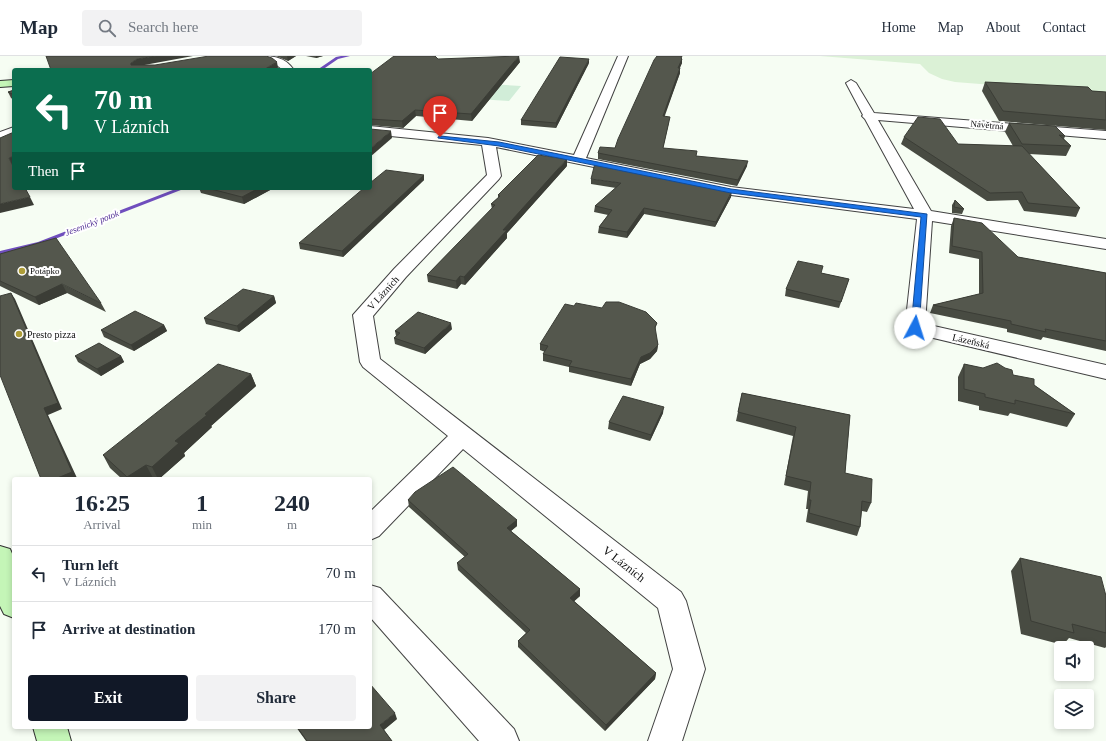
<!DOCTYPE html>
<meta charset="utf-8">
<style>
:root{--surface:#fff;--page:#f2f2f3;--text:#1f2937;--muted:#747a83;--line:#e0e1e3;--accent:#111827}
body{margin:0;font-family:Georgia,serif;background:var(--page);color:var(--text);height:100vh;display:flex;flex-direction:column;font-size:15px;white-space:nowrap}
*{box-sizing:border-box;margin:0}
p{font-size:13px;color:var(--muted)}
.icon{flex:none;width:22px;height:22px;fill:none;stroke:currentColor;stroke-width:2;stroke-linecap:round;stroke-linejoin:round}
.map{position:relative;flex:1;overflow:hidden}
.panel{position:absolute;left:12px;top:421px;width:360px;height:252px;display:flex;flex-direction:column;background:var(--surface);border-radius:4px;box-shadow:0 2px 6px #0003}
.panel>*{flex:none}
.hud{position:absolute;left:12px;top:12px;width:360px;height:122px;border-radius:4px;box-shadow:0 2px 6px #0003;background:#0b6e4f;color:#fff;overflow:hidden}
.buttons{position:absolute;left:1054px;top:585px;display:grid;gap:8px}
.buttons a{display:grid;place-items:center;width:40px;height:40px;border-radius:4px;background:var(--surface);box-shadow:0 2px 6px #0003;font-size:20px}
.pin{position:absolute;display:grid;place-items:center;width:34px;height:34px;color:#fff;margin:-41px -17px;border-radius:50% 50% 50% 0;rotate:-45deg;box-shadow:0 0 4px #0007}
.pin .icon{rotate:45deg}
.me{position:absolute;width:44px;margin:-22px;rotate:5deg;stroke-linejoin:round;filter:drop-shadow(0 0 3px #0008)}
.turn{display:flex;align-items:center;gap:14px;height:84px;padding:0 16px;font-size:18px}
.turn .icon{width:52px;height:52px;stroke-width:2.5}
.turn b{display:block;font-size:28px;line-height:34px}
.then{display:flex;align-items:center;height:38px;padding:0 16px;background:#0003;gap:8px;font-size:15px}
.eta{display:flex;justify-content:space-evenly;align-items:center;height:68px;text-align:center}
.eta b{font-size:24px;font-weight:800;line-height:28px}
.cta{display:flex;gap:8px;margin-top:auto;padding:8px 16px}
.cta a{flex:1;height:46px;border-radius:4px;background:var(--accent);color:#fff;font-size:16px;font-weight:800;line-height:46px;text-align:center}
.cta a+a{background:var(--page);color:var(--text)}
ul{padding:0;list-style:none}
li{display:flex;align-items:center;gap:12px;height:56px;padding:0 16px;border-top:1px solid var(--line)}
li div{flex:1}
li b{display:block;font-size:15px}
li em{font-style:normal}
header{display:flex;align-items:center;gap:24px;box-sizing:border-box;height:56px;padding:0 20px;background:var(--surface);border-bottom:1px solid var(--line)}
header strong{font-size:19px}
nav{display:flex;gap:22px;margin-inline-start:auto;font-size:14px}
.search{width:280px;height:36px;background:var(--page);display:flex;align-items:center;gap:10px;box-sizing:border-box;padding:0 14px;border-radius:4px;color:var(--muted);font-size:15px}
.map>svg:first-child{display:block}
</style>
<header>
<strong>Map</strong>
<div class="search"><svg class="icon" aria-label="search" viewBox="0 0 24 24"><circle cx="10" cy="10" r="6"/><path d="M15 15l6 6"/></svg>Search here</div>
<nav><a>Home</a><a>Map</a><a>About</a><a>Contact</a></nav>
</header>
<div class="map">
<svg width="1106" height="685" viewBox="0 0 1106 685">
<rect width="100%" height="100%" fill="#f6fdf3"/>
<!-- farmland -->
<path fill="#dbf1d6" d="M820,0H1106V38L955,26L942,23L929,17L920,8Z"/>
<!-- pitch -->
<path fill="#d1edd8" d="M491,28L521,30L509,45L477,43Z"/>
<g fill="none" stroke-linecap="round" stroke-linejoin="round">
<!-- stream -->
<g fill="#6f4ebd" fill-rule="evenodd">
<path d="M341,0H350L338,3L322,14H317L336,1Z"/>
<path d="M178,132H186L42,188L0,199V195L38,186Z"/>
</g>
<!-- minor casing -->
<g stroke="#424242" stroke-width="2">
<g id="minor">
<path d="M259,0C274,0 285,1 294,14H283L274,7L260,2Z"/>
<path d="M618,0H628L586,102L731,131L914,153L865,63L862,60L863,59L846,27L851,24L856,27L874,57L1106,75V83L878,64L931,155L1106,183V193L932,165L925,268L1106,309V323L908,276L905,272L917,163L731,139L496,91L501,120L499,123L406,221L373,260L380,303L681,536L686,545L705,613L682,685H648L673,613L658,552L463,393L379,480L370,484V456L448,380L363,311L360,306L353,259L394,213L487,119L482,89L370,78V70L488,82L574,99Z"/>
<path d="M14,71V80L0,85V76Z"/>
<path d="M370,529L380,532L514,673L519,685H479L370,561Z"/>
</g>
</g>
<!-- secondary casing -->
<g stroke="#313131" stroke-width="2">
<g id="secondary">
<path d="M14,24V30L0,31V25Z"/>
<path d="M0,490L10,493L14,502V562L4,558L0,550Z"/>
<path d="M33,671H67L71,685H37Z"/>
</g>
</g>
<!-- minor -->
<use href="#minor" fill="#fff" fill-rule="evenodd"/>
<!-- secondary -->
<use href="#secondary" fill="#c4f5b7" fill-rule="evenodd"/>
</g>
<!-- wall -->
<g fill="#484b42">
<path d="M276,0H296L288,5Z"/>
<path d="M306,0H323L316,2Z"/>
<path d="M681,2L682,7L679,12L680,17L664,60L669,66L663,92L696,100L747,110L737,130L598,103V97L615,92Z"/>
<path d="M438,3L520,6L472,65L416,60L403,72L370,69V18Z"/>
<path d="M589,7L556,72L521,69V64Z"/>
<path d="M985,26L1106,36V74L999,65L982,35Z"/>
<path d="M14,34V44L11,42L8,36Z"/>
<path d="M1009,67L1065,80L1064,83L1071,90L1066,100L1029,98L1080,152L1076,161L1024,155L1018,144L987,145L901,88L904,81L958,88L1013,90L1005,76Z"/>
<path d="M567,110L507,177V182L465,229L461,228L457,233L428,226L427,219L492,153L491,148L498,142V139Z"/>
<path d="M424,119V124L343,201L300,193L299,187Z"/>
<path d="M591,123L731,141L715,171L644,158L627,182L598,177L599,171L608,159L594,156L595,150L616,132L591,128Z"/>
<path d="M199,132H279L276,134L272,133L244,148L201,137Z"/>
<path d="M955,144L964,153L962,158L952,157V149Z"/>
<path d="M954,162L1018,201L1106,217V295L1043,281L1041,284L1007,276V273L930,257L933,249L979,238V203L949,197L951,170Z"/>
<path d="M0,198L101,247L106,256L67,237L39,249L0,230Z"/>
<path d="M821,217L849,223L839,252L785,240L786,233Z"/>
<path d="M274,240L276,247L239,276L206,268L204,262Z"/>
<path d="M574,250L657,267L655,274L658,289L657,295L650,303L640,308L631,330L569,316V311L543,305V298L545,296L540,294V288Z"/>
<path d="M164,269L167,275L134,295L104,281L101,274Z"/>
<path d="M452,273L425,298L395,288L394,282L396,280L395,275Z"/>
<path d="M75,300H121L124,306L101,320L78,306Z"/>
<path d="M964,308L1013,319L1034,329L1075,358L1067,371L1010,357L1008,360L979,354V350L958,345V321Z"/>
<path d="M251,318L256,330L211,370L212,371L184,397L185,400L159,423H156L153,422L151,423H122L110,412L103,399Z"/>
<path d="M742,337L850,359L845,417L871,447L867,456L862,455L860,471L857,480L806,466L808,453H806L808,435L784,429L793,380L736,365Z"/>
<path d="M663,357L650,385L608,373L609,366Z"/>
<path d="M408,444L517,464V470L511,475L580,533V540L574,545L656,617L655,623L605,675L518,591V585L526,577L458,514L457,507L465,501L409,451Z"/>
<path d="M1020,502L1106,540V591L1105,592L1069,582L1063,589L1021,578L1011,515Z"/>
<path d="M397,663L384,674L392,685H306L296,671H370Z"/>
</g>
<!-- shaded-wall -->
<g fill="#3b3d36">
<path d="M156,0H193L139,10L131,9V7L137,3Z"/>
<path d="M287,0H296L288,5Z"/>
<path d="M316,0H323L316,2Z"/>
<path d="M519,0L520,6L472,65L471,58Z"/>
<path d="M682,0V7L678,17V12Z"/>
<path d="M589,3V7L556,72V67Z"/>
<path d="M277,6L278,12L275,14H263Z"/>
<path d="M680,12V17L663,65V60Z"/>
<path d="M415,54L416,60L403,72L402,65Z"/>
<path d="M391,75L392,82L370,101V93Z"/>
<path d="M14,100V109H12L9,102Z"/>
<path d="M567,103V110L507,177V182L465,229L464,221L503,174Z"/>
<path d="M748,105L747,110L737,130L738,124Z"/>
<path d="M424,119V124L343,201L342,195Z"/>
<path d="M259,132H272V133L244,148L242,141Z"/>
<path d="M732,135L731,141L715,171L716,166Z"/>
<path d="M30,141L34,149L0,157V148Z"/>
<path d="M644,152V158L627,182V176Z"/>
<path d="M460,220L461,228L457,233L456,225Z"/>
<path d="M62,228L67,237L39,249L35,241Z"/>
<path d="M11,237L15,243L62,353L48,359L77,422L75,423H55Z"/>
<path d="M274,240L276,247L239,276L237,270Z"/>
<path d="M451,267L452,273L425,298L424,292Z"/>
<path d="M164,269L167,275L134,295L131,289Z"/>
<path d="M658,289L657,295L650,303L640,308L631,330V323L641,301Z"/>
<path d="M121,300L124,306L101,320L97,313Z"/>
<path d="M251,318L256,330L211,370L212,371L184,397L185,400L159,423H158L152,411L175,385L205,358Z"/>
<path d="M664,351L663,357L650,385L651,379Z"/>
<path d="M146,409L153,422L151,423H128L127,421Z"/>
<path d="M517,464V470L507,478V472Z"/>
<path d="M580,533V540L570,549V542Z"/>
<path d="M656,617L655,623L605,675L606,669Z"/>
<path d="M395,657L397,663L382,675L380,669Z"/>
</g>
<!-- building -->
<g fill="#54574d" stroke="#3b3d36">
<path d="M46,0H156L137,3L131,7V9H155L209,0H266L272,2L277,6L263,14H51Z"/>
<path d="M394,0H435L438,3L519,0L471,58L415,54L402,65L370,63V18Z"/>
<path d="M657,0H682L681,2L682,3L678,12H680L663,60L670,61L663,92L697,95L696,100L748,105L738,124L598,97L600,91L615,92L618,83L654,4Z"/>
<path d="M560,1L589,3L556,67L521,64Z"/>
<path d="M985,26L1088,31L1092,35L1106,36V64L1003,55Z"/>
<path d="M14,34V39L8,36Z"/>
<path d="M918,61L940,63L958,88L1022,90L1080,152L1028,147L1022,136L990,137L904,81Z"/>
<path d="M1009,67L1055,70L1065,80L1059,79L1071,90L1022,88Z"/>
<path d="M370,73L391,75L370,93Z"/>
<path d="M14,76V100L9,102L14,112V132H25L30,141L0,148V82Z"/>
<path d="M538,99L567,103L503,174H507L464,221L460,220L456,225L427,219L495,149L491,148L500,140L498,139Z"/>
<path d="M595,107L732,135L716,166L644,152L627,176L599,171L612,154L595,150L621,127L591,123Z"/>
<path d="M386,114L424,119L342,195L299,187L364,132H370V127Z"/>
<path d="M207,132H259L242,141Z"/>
<path d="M955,144L964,153L954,151Z"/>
<path d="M954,162L982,167L1018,201L1106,217V285L1045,273L1046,276L1011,268V265L933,249L983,237L982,196L952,190Z"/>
<path d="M56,182L101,247L62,228L35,241L0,225V198Z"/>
<path d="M798,205L823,210L821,217L849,223L841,246L786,233Z"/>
<path d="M243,233L274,240L237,270L204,262Z"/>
<path d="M11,237L58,347L44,352L72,416L55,423H41L0,319V240Z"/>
<path d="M606,246H619L646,256L657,267L655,271L658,289L650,297L641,301L631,323L569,310L572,305L543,298L548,290L540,288L565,248L574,250L576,247L602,252Z"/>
<path d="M135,255L164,269L131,289L101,274Z"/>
<path d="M418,256L451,267L424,292L394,282L400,277L395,275Z"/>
<path d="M99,287L121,300L97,313L75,300Z"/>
<path d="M997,307L1005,312L1012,314L1013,319L1034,323V329L1075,358L1015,344V348L985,341V338L964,333V308L983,312Z"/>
<path d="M218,308L251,318L205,358L207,359L175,385L179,387L152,411L146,409L127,421L103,399Z"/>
<path d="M742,337L850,359L845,417L872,423L871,447L862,445L860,471L809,457L811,444H809L811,426L786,420L796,371L738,356Z"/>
<path d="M623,340L664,351L651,379L609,366Z"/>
<path d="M453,411L517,464L507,472L580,533L570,542L656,617L606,669L518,585L530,574L457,507L468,498L408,444L415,436Z"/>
<path d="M1020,502L1101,521L1106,540V577L1072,568L1074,577L1031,565Z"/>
<path d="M370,628L395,657L380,669L392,685H307L297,671H370Z"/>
</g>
<!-- route -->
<path fill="#1a73e8" stroke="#114b97" d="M440,80L499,86L731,133L927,158L919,272L915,275L911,272L921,161L731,137L499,90L438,82V81Z"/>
<!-- markers -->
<g fill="#ae9d38" stroke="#fff" stroke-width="1.5">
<circle cx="22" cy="215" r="4"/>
<circle cx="19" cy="278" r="4"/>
</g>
<g text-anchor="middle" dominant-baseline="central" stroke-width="4" stroke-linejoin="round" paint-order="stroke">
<!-- far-street labels -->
<g font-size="9" fill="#0f0f0f" stroke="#fff">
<text transform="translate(987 69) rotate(5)">Návětrná</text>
</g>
<!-- far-water labels -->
<g font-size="9" font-style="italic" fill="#4c2892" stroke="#fff">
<text transform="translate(92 167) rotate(-21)">Jesenický potok</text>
</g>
<!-- far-poi labels -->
<g font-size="9" fill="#0f0f0f" stroke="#fff" text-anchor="start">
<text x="30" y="215">Potápko</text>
</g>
<!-- street labels -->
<g font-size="10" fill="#0f0f0f" stroke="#fff">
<text transform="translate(383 237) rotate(-48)">V Lázních</text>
<text transform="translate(971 285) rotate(13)">Lázeňská</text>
</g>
<!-- poi labels -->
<g font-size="10" fill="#0f0f0f" stroke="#fff" text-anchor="start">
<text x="27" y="278">Presto pizza</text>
</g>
<!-- near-street labels -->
<g font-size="12" fill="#0f0f0f" stroke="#fff">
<text transform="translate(624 508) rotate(38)">V Lázních</text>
</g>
</g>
</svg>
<div class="buttons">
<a><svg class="icon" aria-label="sound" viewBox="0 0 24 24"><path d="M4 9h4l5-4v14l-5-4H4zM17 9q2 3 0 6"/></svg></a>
<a><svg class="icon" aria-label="layers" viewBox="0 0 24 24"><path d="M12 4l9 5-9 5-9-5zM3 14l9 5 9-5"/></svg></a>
</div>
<div class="pin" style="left:440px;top:81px;background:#d93025"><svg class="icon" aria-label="arrive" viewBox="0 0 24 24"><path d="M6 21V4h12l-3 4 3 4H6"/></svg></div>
<svg class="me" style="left:915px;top:272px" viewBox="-20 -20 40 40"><circle r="19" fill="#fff"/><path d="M0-13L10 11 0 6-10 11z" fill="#1a73e8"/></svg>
<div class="hud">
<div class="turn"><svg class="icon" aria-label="left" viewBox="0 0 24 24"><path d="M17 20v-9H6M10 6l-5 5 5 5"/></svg><div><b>70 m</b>V Lázních</div></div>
<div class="then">Then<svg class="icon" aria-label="arrive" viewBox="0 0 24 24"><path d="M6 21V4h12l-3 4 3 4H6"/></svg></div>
</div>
<section class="panel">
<div class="eta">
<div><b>16:25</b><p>Arrival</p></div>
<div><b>1</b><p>min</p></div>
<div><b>240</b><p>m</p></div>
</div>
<ul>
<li><svg class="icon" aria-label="left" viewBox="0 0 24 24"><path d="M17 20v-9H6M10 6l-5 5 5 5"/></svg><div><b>Turn left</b><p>V Lázních</p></div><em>70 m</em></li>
<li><svg class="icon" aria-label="arrive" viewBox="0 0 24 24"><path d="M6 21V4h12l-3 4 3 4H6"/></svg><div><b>Arrive at destination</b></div><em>170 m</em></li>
</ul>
<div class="cta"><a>Exit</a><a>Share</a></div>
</section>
</div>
